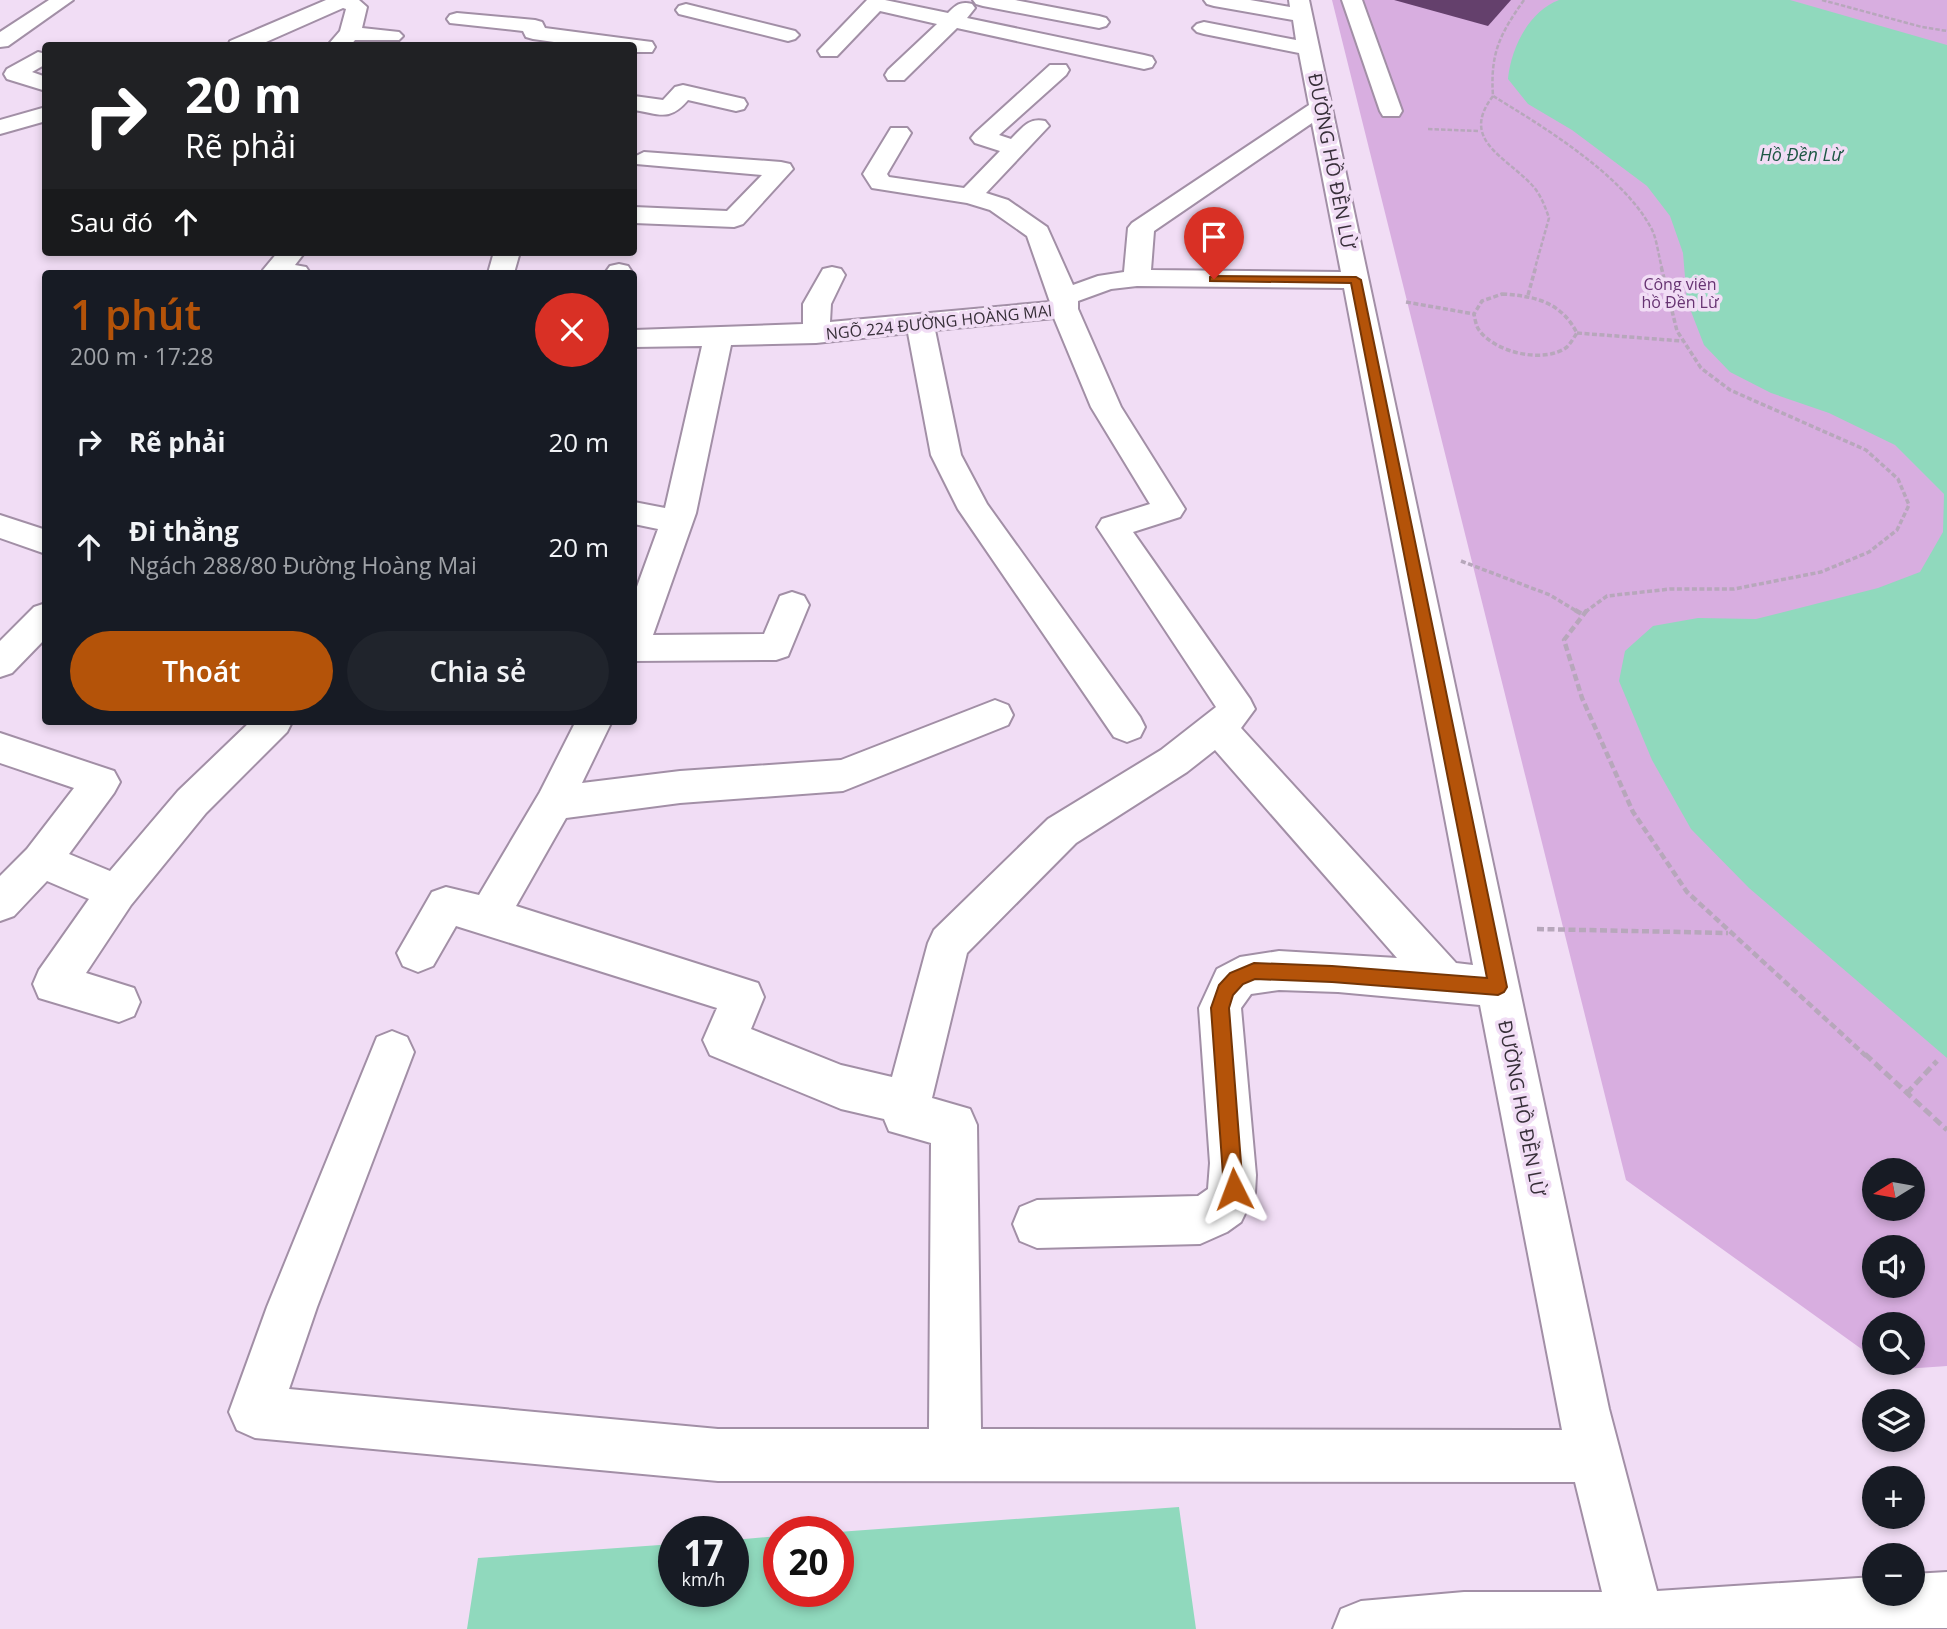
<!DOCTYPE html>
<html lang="vi">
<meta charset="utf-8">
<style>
:root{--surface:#171b24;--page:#20242c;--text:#f1f3f6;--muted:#9ea1a6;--accent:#b45309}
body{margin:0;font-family:"Open Sans",sans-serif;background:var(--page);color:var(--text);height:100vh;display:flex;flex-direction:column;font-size:26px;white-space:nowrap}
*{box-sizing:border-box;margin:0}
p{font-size:23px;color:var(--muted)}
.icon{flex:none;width:38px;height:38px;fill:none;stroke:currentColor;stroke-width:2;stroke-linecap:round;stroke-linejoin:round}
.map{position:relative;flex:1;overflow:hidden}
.sheet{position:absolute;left:42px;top:270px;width:595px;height:455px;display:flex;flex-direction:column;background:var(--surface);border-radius:7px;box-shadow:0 4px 10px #0003}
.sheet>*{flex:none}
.banner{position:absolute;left:42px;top:42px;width:595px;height:214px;border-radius:7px;box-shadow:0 4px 10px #0003;background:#202124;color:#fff;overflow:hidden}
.needle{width:46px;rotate:259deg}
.buttons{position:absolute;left:1862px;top:1158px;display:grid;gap:14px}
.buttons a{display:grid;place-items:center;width:63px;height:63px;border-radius:50%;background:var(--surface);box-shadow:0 4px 10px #0003;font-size:35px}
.speed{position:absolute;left:658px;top:1516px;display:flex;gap:14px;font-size:35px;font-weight:700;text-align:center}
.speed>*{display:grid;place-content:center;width:91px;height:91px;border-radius:50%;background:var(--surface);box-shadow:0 4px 10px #0003;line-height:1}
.speed small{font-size:18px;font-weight:400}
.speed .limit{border:10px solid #d22;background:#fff;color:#111}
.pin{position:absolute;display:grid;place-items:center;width:60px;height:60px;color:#fff;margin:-72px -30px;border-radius:50% 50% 50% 0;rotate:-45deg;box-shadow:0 0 7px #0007}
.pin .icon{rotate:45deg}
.me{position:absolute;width:77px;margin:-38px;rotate:357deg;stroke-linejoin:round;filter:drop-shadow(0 0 5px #0008)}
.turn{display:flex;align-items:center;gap:24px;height:147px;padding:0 28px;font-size:32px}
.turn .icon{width:91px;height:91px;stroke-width:2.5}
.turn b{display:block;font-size:49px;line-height:60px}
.then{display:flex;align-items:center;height:66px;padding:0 28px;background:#0003;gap:14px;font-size:26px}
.round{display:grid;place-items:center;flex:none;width:74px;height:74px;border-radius:37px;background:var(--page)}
.overview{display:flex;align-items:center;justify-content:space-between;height:119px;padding:0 28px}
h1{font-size:42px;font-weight:600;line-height:52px;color:var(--accent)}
.primary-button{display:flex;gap:14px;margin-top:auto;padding:14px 28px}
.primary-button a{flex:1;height:80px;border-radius:42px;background:var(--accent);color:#fff;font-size:28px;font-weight:600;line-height:80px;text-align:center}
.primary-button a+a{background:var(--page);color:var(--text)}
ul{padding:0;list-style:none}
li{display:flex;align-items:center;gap:21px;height:105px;padding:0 28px}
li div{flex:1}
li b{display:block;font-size:26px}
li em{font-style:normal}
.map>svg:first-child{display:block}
</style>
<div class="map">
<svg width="1947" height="1629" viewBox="0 0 1947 1629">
<rect width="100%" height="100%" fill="#f1ddf5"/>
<!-- green -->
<path fill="#d8aee0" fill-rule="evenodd" d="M1332,0H1947V1366L1890,1370L1881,1363H1913V1325H1874V1358L1626,1180ZM1874,1171H1913V1209H1874ZM1874,1248H1913V1286H1874Z"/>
<!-- water -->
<g fill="#90d9bd">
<path d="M1559,0H1790L1947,45V1058L1749,888L1691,829L1652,760L1619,681L1625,651L1653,626L1698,618L1756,619L1878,588L1920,572L1943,532L1944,494L1895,445L1829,413L1771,393L1730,372L1704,345L1687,301L1683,253L1670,216L1647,186L1572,130L1528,104L1508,79C1511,48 1529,11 1559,0Z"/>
<path d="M1179,1507L1196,1629H467L478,1558L674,1544V1591H733V1540L779,1536V1591H838V1532Z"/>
</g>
<!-- building -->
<path fill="#64406c" d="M1394,0H1511L1488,26Z"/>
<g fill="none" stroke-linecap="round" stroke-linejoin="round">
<!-- minor casing -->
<g stroke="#a28fa6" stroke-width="4">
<g id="minor">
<path d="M49,0H73L8,46L0,47V32Z"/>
<path d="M326,0H359L367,7L362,28L399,32L403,36L399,40H355L350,46H327L340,31L346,9L343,8L257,46H228L230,41Z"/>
<path d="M867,0H885L948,13C956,5 960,1 972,4L975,8L967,18L1144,55L1152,57L1155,62L1152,67L1144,69L957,28L904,80H888L885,75L888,70L937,24L880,11L837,56H821L818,51Z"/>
<path d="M973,0H1015L1099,16L1106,18L1109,22L1106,26L1099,28L983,6L976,4Z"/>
<path d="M1204,0H1250L1290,7L1289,0H1309L1609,1409L1657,1591L1874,1577V1594H1913V1574L1947,1572V1628L1333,1629L1341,1609L1361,1601L1464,1592H1602L1575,1482L718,1481L255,1438L237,1430L229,1412L267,1307L377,1037L392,1031L407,1037L414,1052L317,1307L289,1389L718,1429H929L931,1143L889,1131L884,1119L841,1109L710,1055L703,1040L717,1008L456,926L433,966L418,972L403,966L397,953L432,892L446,887L479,895L540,792L576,721H612L582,783L680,771L841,760L995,700L1008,705L1013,715L1008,725L843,791L680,803L566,818L516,906L758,983L764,997L751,1029L841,1065L892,1077L928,943L934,930L1048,819L1161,750L1216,707L1097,527L1102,519L1150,504L1091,407L1054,318L935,330L961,455L987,504L1140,717L1145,727L1140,737L1127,742L1114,737L958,509L931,455L908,333L816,343L731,345L696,513L653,635L764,634L780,596L792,592L804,596L809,605L788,656L776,660L634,661V595L658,529L634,524V502L665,508L702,346L634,347V330L803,324V304L823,269L832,267L841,269L845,275L831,304L830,322L1050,302L1027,236L990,210L967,203L872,188L863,174L891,128H907L911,133L887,174L889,177L964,188L1000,151L975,143L971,138L975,133L1050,65H1066L1069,70L1066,75L999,135L1011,139C1022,128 1029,117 1045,121L1049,126L986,193L1008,200L1047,227L1073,285L1098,276L1124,272L1128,228L1132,223L1309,105L1299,53L1204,34L1197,32L1193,28L1197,24L1204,22L1296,40L1293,20L1214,6L1207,4ZM1312,123L1341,272L1151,270L1154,231ZM1137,286L1344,288L1473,965L1456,963L1241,728L1255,709L1250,699L1133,532L1180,517L1185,509L1121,407L1078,309V301L1111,289ZM1215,750L1397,958L1279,951L1240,957L1217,969L1199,1008L1210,1163L1208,1189L1198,1196L1037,1200L1020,1207L1013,1224L1020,1241L1037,1248L1200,1244L1227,1232L1241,1222L1255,1193L1256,1175L1241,1008L1251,994L1279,990L1338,992L1480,1005L1562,1430L981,1429L977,1125L970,1109L932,1098L967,953L1076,843L1187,772Z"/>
<path d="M1342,0H1362L1402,111L1399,116H1383L1380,111Z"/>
<path d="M686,4L795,31L799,35L795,39L788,41L679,14L676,10L679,6Z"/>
<path d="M457,13L535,20L542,22L545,28L644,41L652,42L655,47L652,52H634V46H582L533,39L526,37L523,31L450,23L447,19L450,15Z"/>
<path d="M38,52L46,54V64L32,72L46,77V91L7,79L4,74L7,69Z"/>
<path d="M683,85L744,99L747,104L744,109L736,111L688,100C669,122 660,114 634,110V96L663,100L675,87Z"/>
<path d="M46,107V121L0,134V120Z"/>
<path d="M644,152L781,162L790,164L793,169L743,224L734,227L634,223V207L727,211L762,175L636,164L634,157Z"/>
<path d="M278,252H305L295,265L306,267L310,273H265L263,270Z"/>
<path d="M494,252H520L514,273H488Z"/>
<path d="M619,264L628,266L632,272L605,273L610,266Z"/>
<path d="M0,515L46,530V554L0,538Z"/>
<path d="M46,603V638L12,673L0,677V641L34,607Z"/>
<path d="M251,721L292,722L287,732L206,813L131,905L86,973L134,988L140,1002L134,1016L119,1022L39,998L33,984L39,970L89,899L47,881L14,916L0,921V876L27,849L74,788L0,763V733L114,771L120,782L114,793L69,854L110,871L178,791Z"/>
</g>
</g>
<!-- path-far3 -->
<g stroke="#b7a7bb" stroke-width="2.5" stroke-dasharray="4.5 2" stroke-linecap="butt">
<path d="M1524,0C1500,34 1490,53 1493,96C1544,127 1621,174 1650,226C1657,237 1658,255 1662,268"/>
<path d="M1822,0L1922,27L1947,31"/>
<path d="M1493,96C1460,139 1503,155 1531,184C1540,193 1545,206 1549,218L1535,268"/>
<path d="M1428,129L1480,131"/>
</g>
<!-- path-far2 -->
<g stroke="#b7a7bb" stroke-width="3.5" stroke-dasharray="5 2.5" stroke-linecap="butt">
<path d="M1502,294C1535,296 1561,302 1577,333C1574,337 1571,343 1567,347C1545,364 1495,353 1479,330C1476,326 1475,319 1474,314L1482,301Z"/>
<path d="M1528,295L1536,266"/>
<path d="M1406,302L1474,314"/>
<path d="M1577,333L1682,341"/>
<path d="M1461,561L1550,595L1578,612"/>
<path d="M1585,612L1607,596L1670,589H1734L1821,572L1869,552L1897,530L1909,505L1898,479L1866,450L1730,390L1701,368L1677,331L1661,266"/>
</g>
<!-- path-far1 -->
<g stroke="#b7a7bb" stroke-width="4.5" stroke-dasharray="7 3.5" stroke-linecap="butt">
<path d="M1575,610L1582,614"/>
<path d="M1587,610L1564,640L1582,698L1633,812L1687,892L1866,1056"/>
<path d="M1537,929L1728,933"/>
</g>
<!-- path -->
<g stroke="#b7a7bb" stroke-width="5" stroke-dasharray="9 4.5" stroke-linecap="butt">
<path d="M1865,1054L1947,1130"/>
<path d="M1906,1094L1937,1061"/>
</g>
<!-- minor -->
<use href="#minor" fill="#fff" fill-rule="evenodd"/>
</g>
<!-- route -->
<path fill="#b45309" stroke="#753606" stroke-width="2" d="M1214,276L1356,277L1361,280L1507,987L1504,992L1498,995L1332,982L1255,979L1243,984L1233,995L1229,1008L1243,1189L1241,1196L1234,1199L1227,1196L1224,1189L1211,1008L1219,985L1230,973L1254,963L1332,966L1487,978L1351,283L1210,281V277Z"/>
<g text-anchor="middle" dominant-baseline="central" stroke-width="7" stroke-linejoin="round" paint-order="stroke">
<!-- far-park labels -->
<g font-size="16" fill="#673472" stroke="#f1ddf5">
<text x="1680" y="284">Công viên<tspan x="1680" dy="18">hồ Đền Lừ</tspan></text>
</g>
<!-- far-street labels -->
<g font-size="16" fill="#372f39" stroke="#f1ddf5">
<text transform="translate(939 322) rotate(-6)">NGÕ 224 ĐƯỜNG HOÀNG MAI</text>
</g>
<!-- far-water labels -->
<g font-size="18" font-style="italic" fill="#1d5744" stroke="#f1ddf5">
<text x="1801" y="154">Hồ Đền Lừ</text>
</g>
<!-- street labels -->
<g font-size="19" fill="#372f39" stroke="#f1ddf5">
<text transform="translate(1332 161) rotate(79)">ĐƯỜNG HỒ ĐỀN LỪ</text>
<text transform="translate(1522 1108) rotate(79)">ĐƯỜNG HỒ ĐỀN LỪ</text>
</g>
</g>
</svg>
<div class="buttons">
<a><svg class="needle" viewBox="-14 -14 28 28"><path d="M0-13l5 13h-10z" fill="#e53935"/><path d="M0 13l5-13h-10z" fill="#9ea1a6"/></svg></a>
<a><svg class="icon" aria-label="sound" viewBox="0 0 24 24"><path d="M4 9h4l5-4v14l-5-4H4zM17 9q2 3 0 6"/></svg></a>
<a><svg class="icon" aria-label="search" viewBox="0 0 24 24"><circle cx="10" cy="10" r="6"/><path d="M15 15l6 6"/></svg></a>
<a><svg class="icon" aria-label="layers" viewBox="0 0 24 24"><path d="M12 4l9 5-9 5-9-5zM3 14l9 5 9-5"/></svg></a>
<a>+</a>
<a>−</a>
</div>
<div class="speed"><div>17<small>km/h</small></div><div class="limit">20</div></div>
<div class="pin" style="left:1214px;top:279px;background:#d93025"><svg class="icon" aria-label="arrive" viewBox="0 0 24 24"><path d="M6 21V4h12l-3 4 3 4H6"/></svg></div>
<svg class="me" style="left:1234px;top:1189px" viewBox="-20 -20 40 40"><path d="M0-17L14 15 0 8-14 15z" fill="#b45309" stroke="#fff" stroke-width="4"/></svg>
<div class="banner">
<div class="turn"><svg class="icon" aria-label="right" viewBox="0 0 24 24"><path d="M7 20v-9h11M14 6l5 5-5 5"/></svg><div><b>20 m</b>Rẽ phải</div></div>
<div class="then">Sau đó<svg class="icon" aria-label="ahead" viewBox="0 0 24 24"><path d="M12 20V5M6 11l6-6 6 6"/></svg></div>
</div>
<section class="sheet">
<div class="overview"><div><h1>1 phút</h1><p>200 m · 17:28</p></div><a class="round" style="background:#d93025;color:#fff"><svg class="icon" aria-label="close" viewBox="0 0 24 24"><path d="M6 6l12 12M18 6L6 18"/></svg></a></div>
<ul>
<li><svg class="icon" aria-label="right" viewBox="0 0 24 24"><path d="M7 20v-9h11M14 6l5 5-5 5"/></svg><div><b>Rẽ phải</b></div><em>20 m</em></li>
<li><svg class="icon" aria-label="ahead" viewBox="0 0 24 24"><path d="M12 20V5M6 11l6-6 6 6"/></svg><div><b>Đi thẳng</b><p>Ngách 288/80 Đường Hoàng Mai</p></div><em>20 m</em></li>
</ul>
<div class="primary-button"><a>Thoát</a><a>Chia sẻ</a></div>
</section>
</div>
